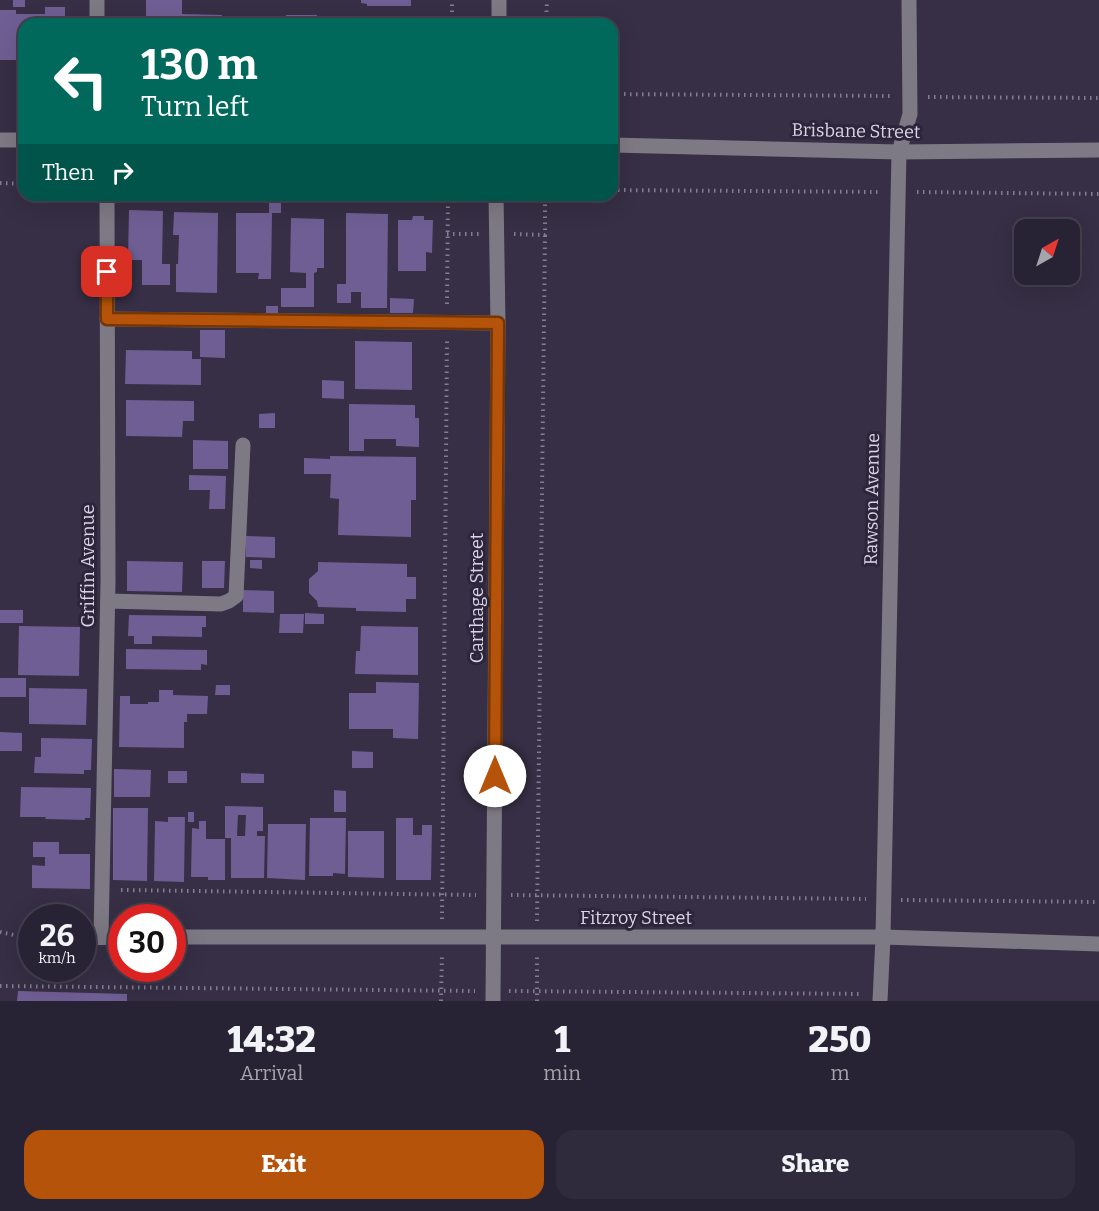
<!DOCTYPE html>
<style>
:root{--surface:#282334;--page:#302b3c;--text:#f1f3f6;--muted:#a5a4ac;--line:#44404f;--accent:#b45309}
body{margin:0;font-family:Bitter,serif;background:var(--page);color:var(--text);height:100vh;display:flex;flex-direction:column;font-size:22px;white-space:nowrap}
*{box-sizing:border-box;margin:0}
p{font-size:20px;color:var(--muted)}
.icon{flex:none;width:33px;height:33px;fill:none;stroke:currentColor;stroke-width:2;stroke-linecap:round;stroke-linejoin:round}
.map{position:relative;height:1001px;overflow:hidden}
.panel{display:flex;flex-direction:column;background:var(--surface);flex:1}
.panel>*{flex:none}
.banner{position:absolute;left:18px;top:18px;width:600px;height:183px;border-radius:18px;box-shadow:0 6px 24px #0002,0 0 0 2px var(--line);background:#00695c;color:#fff;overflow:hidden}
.needle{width:39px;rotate:39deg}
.controls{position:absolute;left:1014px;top:219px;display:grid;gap:12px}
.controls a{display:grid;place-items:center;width:66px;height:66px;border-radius:12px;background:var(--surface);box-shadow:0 6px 24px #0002,0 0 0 2px var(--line);font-size:30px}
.speed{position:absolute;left:18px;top:904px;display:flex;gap:12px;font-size:30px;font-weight:700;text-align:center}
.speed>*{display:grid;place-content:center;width:78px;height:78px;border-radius:50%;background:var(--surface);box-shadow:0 6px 24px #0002,0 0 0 2px var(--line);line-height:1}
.speed small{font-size:15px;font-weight:400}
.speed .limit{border:9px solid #d22;background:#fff;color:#111}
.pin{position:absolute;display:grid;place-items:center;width:51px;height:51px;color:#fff;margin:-26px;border-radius:12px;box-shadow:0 3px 9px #0006}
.me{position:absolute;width:66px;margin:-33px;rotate:0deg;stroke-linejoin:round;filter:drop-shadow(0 0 4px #0008)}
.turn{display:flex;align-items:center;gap:21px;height:126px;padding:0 24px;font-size:27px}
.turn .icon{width:78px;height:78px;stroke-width:2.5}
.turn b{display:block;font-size:42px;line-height:51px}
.then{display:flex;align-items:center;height:57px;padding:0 24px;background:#0003;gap:12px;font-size:22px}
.eta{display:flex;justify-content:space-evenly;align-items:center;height:102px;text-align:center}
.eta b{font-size:36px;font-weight:800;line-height:42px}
.primary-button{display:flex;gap:12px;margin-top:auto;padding:12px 24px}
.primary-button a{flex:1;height:69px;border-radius:18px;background:var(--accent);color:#fff;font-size:24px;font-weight:800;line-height:69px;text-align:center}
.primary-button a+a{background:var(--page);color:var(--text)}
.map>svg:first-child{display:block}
</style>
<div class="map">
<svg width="1099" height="1001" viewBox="0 0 1099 1001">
<rect width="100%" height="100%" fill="#362f45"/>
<!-- building -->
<g fill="#6f5e93" fill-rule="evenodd">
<rect x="13" y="0" width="12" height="7"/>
<path d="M146,0H182V14L222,15V24H137V19L146,20Z"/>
<path d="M361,0H411V6H367V4L361,3Z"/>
<path d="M45,7H65V24H24V66H17V60H0V10H16V14H45Z"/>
<rect x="286" y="15" width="31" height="9"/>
<path d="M346,17L422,18V24H346Z"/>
<path d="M269,196H281V213H272L271,279H258L259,273H236V213H269Z"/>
<path d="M129,210L163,211L162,264H170V285H142V260H128Z"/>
<path d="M174,212L218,213L217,293L176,292V264H178L179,235H173Z"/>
<path d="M346,213L388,214L387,308H361V292H351V303H337V284H346Z"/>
<path d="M413,216H424V220H433L432,253L426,252V271H398V220H412Z"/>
<path d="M291,218L324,219V268H317V272L314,273V307H281V288H306V273L290,272Z"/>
<path d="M390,298L414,299L413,313H390Z"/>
<path d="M266,306H278V316L266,315Z"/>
<path d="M200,330H225V358L200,357Z"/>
<path d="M355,341L412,342V390L355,389Z"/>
<path d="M126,350L192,351V359H201V385L125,384Z"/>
<path d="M322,380L344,381V399L322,398Z"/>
<path d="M126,400L194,401V421H183L182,437L126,436Z"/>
<path d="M349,404L415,405V418H419V447L396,446V439H364V451H349Z"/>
<path d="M275,413V428H259V414Z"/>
<path d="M193,440L228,441V469H193Z"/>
<path d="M330,456L416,457V500H411V537L338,535L339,499L330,498L331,474H304V458L330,459Z"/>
<path d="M189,475L226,476L225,509H209L210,490H189Z"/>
<path d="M246,536L275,537V558L246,557Z"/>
<path d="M250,560H262V569L250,568Z"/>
<path d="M127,561L183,562L182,592L127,591Z"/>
<path d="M202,561H225L224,588H202Z"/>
<path d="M318,562L407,564V577H416V599H406V612L356,611V608L318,607L317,601L309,593V579L318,571Z"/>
<path d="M243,590L274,591V613L243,612Z"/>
<rect x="0" y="610" width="23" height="13"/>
<path d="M305,613L324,614V624H305Z"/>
<path d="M280,614H304L303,633H279Z"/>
<path d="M129,615L206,616V627H202V637L152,636V644H134V636H128Z"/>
<path d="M19,626L80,627L79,676L18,675Z"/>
<path d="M361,626L418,627V675L355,674L356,651H360Z"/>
<path d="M126,649L207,650V665L201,664V670L126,669Z"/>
<rect x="0" y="678" width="26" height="19"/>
<path d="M376,682L419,683L418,739L393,738V729H349V693H376Z"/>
<path d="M216,685H230V695H215Z"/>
<path d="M29,688L87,689L86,725L29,724Z"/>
<path d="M159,690H173V695L208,696L207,714H187V722H184V748L119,747L120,696H130V704H148V702H159Z"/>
<path d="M0,732L22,733V751H0Z"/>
<path d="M41,738L92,739L91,770H84V774L34,773L35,757H41Z"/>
<path d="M352,751L373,752V768H352Z"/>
<path d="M114,769L151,770L150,797H114Z"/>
<rect x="168" y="771" width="19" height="12"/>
<path d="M241,773L264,774V783H241Z"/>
<path d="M21,787L91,788L90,818H85V820L45,819L46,817H20Z"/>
<path d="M334,790L346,791V812H334Z"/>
<path d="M225,806L263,807V831H257V836H265L264,878H231V838H225ZM238,815H246L245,836H237Z"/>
<path d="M113,808H148L147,881L113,880Z"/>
<rect x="188" y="812" width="6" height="10"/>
<path d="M168,817H185L184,882L154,881L155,821L168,822Z"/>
<path d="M310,818H346L345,874L333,873V876H309Z"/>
<path d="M396,818H413V835H422V825H432L431,880H396Z"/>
<path d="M199,821H206V839H225V880H208V877H191L192,828L199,829Z"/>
<path d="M268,824H306L305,880L267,878Z"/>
<path d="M348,831H384V878L348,877Z"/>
<path d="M33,842H59V854H90V889L32,888V865L45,866V857H33Z"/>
<path d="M18,991L127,994V1001H17Z"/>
</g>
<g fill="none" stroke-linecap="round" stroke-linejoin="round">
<!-- path -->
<g stroke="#837e90" stroke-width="4" stroke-dasharray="1.5 4.5" stroke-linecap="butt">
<path d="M452,24V0"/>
<path d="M546,24L547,0"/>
<path d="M612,94L893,96"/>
<path d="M928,97L1099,98"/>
<path d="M0,183L24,184"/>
<path d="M612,190L879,192"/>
<path d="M917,192L1099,194"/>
<path d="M447,234H480"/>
<path d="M514,234L545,235V195"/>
<path d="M447,304L448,195"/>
<path d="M121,890L476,895"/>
<path d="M511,895L866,899"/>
<path d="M901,900L1099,902"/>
<path d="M442,919L447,339"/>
<path d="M537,921L545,235"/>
<path d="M0,932L32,939"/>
<path d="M0,986L475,991"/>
<path d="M509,991L862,994"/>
<path d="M441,1001L442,954"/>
<path d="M537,1001V955"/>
</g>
<!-- minor -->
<g stroke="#7d7a85" stroke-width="15">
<path d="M97,24V0"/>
<path d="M499,24V0"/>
<path d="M0,140H24"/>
<path d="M612,145L899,152L1099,150"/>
<path d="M107,319L498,323"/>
<path d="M108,601L221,604L229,601L236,596L243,445"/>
<path d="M101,937L108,582L107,195"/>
<path d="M172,937H883L1099,944"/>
<path d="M82,938L122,937"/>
<path d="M493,1001L498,323L496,195"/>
<path d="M880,1001L883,937L899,152L910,114L909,0"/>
</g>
</g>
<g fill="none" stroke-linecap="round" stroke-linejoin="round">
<!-- route casing -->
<g stroke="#753606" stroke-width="15">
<path id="route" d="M107,272V319L498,323L495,776"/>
</g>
<!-- route -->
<use href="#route" stroke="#b45309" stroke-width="10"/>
</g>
<g text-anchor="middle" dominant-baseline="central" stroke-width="6" stroke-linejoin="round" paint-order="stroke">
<!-- street labels -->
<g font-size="18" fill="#d9d5e4" stroke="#2c253b">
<text transform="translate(856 131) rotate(1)">Brisbane Street</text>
<text transform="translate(872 499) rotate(-89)">Rawson Avenue</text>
<text transform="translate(88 566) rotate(-90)">Griffin Avenue</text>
<text transform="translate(477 598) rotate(-90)">Carthage Street</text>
<text x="636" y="918">Fitzroy Street</text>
</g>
</g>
</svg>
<div class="controls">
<a><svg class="needle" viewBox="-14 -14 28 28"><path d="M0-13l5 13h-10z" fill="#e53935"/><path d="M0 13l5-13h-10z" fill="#a5a4ac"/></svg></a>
</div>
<div class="speed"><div>26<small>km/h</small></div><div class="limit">30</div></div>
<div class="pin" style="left:107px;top:272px;background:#d93025"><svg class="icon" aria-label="arrive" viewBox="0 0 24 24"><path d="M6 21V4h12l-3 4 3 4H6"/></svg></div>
<svg class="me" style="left:495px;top:776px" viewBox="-20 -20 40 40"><circle r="19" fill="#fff"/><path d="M0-13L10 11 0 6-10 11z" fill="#b45309"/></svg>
<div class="banner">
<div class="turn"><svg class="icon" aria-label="left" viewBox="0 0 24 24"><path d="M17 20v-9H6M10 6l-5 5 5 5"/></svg><div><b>130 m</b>Turn left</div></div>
<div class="then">Then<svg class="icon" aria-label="right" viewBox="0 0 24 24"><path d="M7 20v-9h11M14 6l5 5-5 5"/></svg></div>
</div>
</div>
<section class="panel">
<div class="eta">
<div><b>14:32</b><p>Arrival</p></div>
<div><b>1</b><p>min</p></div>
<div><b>250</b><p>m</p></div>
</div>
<div class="primary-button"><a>Exit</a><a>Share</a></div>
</section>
